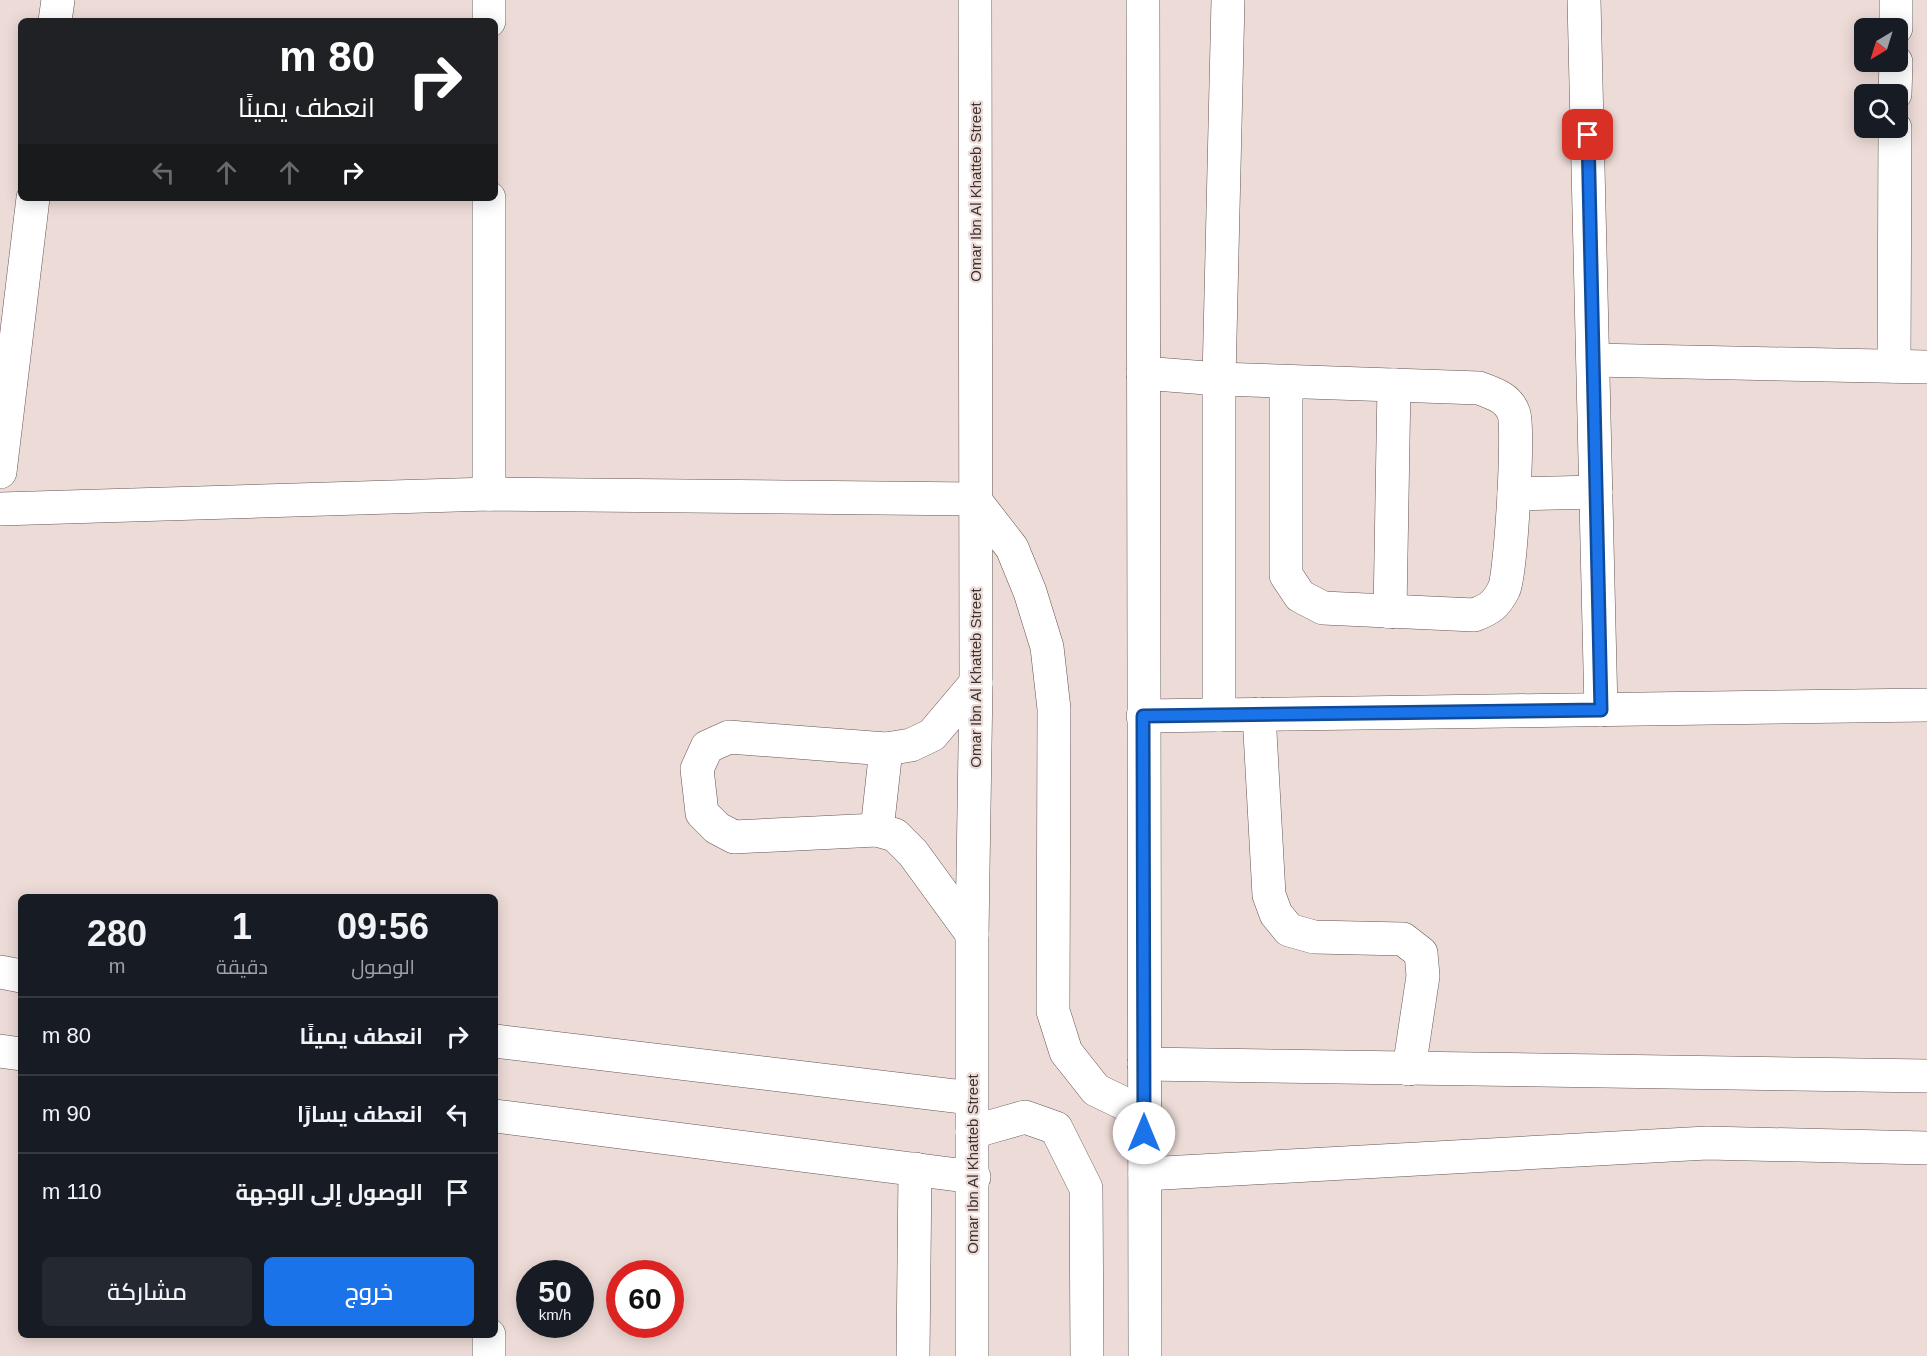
<!DOCTYPE html>
<html lang="ar">
<meta charset="utf-8">
<style>
:root{--surface:#171b24;--page:#242831;--text:#f1f3f6;--muted:#9ea1a6;--line:#363941;--accent:#1a73e8}
body{margin:0;font-family:Helvetica,Cairo,sans-serif;background:var(--page);color:var(--text);direction:rtl;height:100vh;display:flex;flex-direction:column;font-size:22px;white-space:nowrap}
*{box-sizing:border-box;margin:0}
p{font-size:20px;color:var(--muted)}
.icon{flex:none;width:33px;height:33px;fill:none;stroke:currentColor;stroke-width:2;stroke-linecap:round;stroke-linejoin:round}
.map{position:relative;flex:1;overflow:hidden;direction:ltr}
.sheet{position:absolute;left:18px;top:894px;width:480px;height:444px;display:flex;flex-direction:column;background:var(--surface);border-radius:9px;box-shadow:0 3px 15px #0003;direction:rtl}
.sheet>*{flex:none}
.top-card{position:absolute;left:18px;top:18px;width:480px;height:183px;border-radius:9px;box-shadow:0 3px 15px #0003;direction:rtl;background:#202124;color:#fff;overflow:hidden}
.needle{width:39px;rotate:218deg}
.tools{position:absolute;left:1854px;top:18px;display:grid;gap:12px}
.tools a{display:grid;place-items:center;width:54px;height:54px;border-radius:9px;background:var(--surface);box-shadow:0 3px 15px #0003;font-size:30px}
.speed{position:absolute;left:516px;top:1260px;display:flex;gap:12px;font-size:30px;font-weight:700;text-align:center}
.speed>*{display:grid;place-content:center;width:78px;height:78px;border-radius:50%;background:var(--surface);box-shadow:0 3px 15px #0003;line-height:1}
.speed small{font-size:15px;font-weight:400}
.speed .limit{border:9px solid #d22;background:#fff;color:#111}
.pin{position:absolute;display:grid;place-items:center;width:51px;height:51px;color:#fff;margin:-26px;border-radius:12px;box-shadow:0 3px 9px #0006}
.me{position:absolute;width:66px;margin:-33px;rotate:0deg;stroke-linejoin:round;filter:drop-shadow(0 0 4px #0008)}
.turn{display:flex;align-items:center;gap:21px;height:126px;padding:0 24px;font-size:27px}
.turn .icon{width:78px;height:78px;stroke-width:2.5}
.turn b{display:block;font-size:42px;line-height:51px}
.lanes{display:flex;align-items:center;height:57px;padding:0 24px;background:#0003;justify-content:center;gap:30px;direction:ltr}
.lanes .off{opacity:.35}
.eta{display:flex;justify-content:space-evenly;align-items:center;height:102px;text-align:center}
.eta b{font-size:36px;font-weight:600;line-height:42px}
.button{display:flex;gap:12px;margin-top:auto;padding:12px 24px}
.button a{flex:1;height:69px;border-radius:9px;background:var(--accent);color:#fff;font-size:24px;font-weight:600;line-height:69px;text-align:center}
.button a+a{background:var(--page);color:var(--text)}
ul{padding:0;list-style:none}
li{display:flex;align-items:center;gap:18px;height:78px;padding:0 24px;border-top:2px solid var(--line)}
li div{flex:1}
li b{display:block;font-size:22px}
li em{font-style:normal}
.map>svg:first-child{display:block}
</style>
<div class="map">
<svg width="1927" height="1356" viewBox="0 0 1927 1356">
<rect width="100%" height="100%" fill="#eddbd7"/>
<g fill="none" stroke-linecap="round" stroke-linejoin="round">
<!-- minor casing -->
<g stroke="#655552" stroke-width="34">
<g id="minor">
<path d="M489,0V21"/>
<path d="M1584,0L1601,710"/>
<path d="M55,21L58,0"/>
<path d="M1896,28V0"/>
<path d="M1895,94L1896,62"/>
<path d="M489,198V494"/>
<path d="M1593,360L1927,367"/>
<path d="M1894,366L1895,128"/>
<path d="M1143,373L1219,379L1479,388C1493,393 1509,398 1514,414C1519,431 1511,573 1504,589C1496,605 1490,609 1474,615L1323,608L1300,596L1286,575V382"/>
<path d="M0,472L33,198"/>
<path d="M1514,494L1596,492"/>
<path d="M0,509L489,494L974,499"/>
<path d="M1390,612L1394,385"/>
<path d="M1259,714L1269,895L1276,914L1289,930L1314,937L1403,939L1421,953L1423,976L1409,1069"/>
<path d="M1219,715V379L1228,0"/>
<path d="M1143,716L1927,705"/>
<path d="M877,830L886,749"/>
<path d="M972,934L913,853L895,835L877,830L734,837L717,828L702,813L697,769L707,747L729,737L886,749L911,745L932,735L976,683"/>
<path d="M0,972L21,976"/>
<path d="M495,1041L971,1098"/>
<path d="M0,1051L21,1054"/>
<path d="M1144,1064L1927,1076"/>
<path d="M495,1116L974,1177"/>
<path d="M1145,1174L1707,1143L1927,1148"/>
<path d="M489,1335V1356"/>
<path d="M913,1356L915,1169"/>
</g>
</g>
<!-- major casing -->
<g stroke="#655552" stroke-width="34">
<g id="major">
<path d="M1143,0L1145,1356"/>
<path d="M974,499L1012,548L1030,592L1047,647L1054,709L1053,1011L1066,1052L1096,1090L1144,1113"/>
<path d="M972,1132L1025,1117L1056,1128L1086,1188L1087,1356"/>
<path d="M972,1356V934L976,683L975,0"/>
</g>
</g>
<!-- minor -->
<use href="#minor" stroke="#fff" stroke-width="33"/>
<!-- major -->
<use href="#major" stroke="#fff" stroke-width="33"/>
</g>
<g fill="none" stroke-linecap="round" stroke-linejoin="round">
<!-- route casing -->
<g stroke="#114b97" stroke-width="15">
<path id="route" d="M1144,1133L1143,716L1601,710L1588,135"/>
</g>
<!-- route -->
<use href="#route" stroke="#1a73e8" stroke-width="10"/>
</g>
<g text-anchor="middle" dominant-baseline="central" stroke-width="4.5" stroke-linejoin="round" paint-order="stroke">
<!-- street labels -->
<g font-size="15" fill="#3a3331" stroke="#eddbd7">
<text transform="translate(975 192) rotate(-90)">Omar Ibn Al Khatteb Street</text>
<text transform="translate(975 678) rotate(-90)">Omar Ibn Al Khatteb Street</text>
<text transform="translate(972 1164) rotate(-90)">Omar Ibn Al Khatteb Street</text>
</g>
</g>
</svg>
<div class="tools">
<a><svg class="needle" viewBox="-14 -14 28 28"><path d="M0-13l5 13h-10z" fill="#e53935"/><path d="M0 13l5-13h-10z" fill="#9ea1a6"/></svg></a>
<a><svg class="icon" aria-label="search" viewBox="0 0 24 24"><circle cx="10" cy="10" r="6"/><path d="M15 15l6 6"/></svg></a>
</div>
<div class="speed"><div>50<small>km/h</small></div><div class="limit">60</div></div>
<div class="pin" style="left:1588px;top:135px;background:#d93025"><svg class="icon" aria-label="arrive" viewBox="0 0 24 24"><path d="M6 21V4h12l-3 4 3 4H6"/></svg></div>
<svg class="me" style="left:1144px;top:1133px" viewBox="-20 -20 40 40"><circle r="19" fill="#fff"/><path d="M0-13L10 11 0 6-10 11z" fill="#1a73e8"/></svg>
<div class="top-card">
<div class="turn"><svg class="icon" aria-label="right" viewBox="0 0 24 24"><path d="M7 20v-9h11M14 6l5 5-5 5"/></svg><div><b>80 m</b>انعطف يمينًا</div></div>
<div class="lanes"><svg class="icon off" aria-label="left" viewBox="0 0 24 24"><path d="M17 20v-9H6M10 6l-5 5 5 5"/></svg><svg class="icon off" aria-label="ahead" viewBox="0 0 24 24"><path d="M12 20V5M6 11l6-6 6 6"/></svg><svg class="icon off" aria-label="ahead" viewBox="0 0 24 24"><path d="M12 20V5M6 11l6-6 6 6"/></svg><svg class="icon" aria-label="right" viewBox="0 0 24 24"><path d="M7 20v-9h11M14 6l5 5-5 5"/></svg></div>
</div>
<section class="sheet">
<div class="eta">
<div><b>09:56</b><p>الوصول</p></div>
<div><b>1</b><p>دقيقة</p></div>
<div><b>280</b><p>m</p></div>
</div>
<ul>
<li><svg class="icon" aria-label="right" viewBox="0 0 24 24"><path d="M7 20v-9h11M14 6l5 5-5 5"/></svg><div><b>انعطف يمينًا</b></div><em>80 m</em></li>
<li><svg class="icon" aria-label="left" viewBox="0 0 24 24"><path d="M17 20v-9H6M10 6l-5 5 5 5"/></svg><div><b>انعطف يسارًا</b></div><em>90 m</em></li>
<li><svg class="icon" aria-label="arrive" viewBox="0 0 24 24"><path d="M6 21V4h12l-3 4 3 4H6"/></svg><div><b>الوصول إلى الوجهة</b></div><em>110 m</em></li>
</ul>
<div class="button"><a>خروج</a><a>مشاركة</a></div>
</section>
</div>
